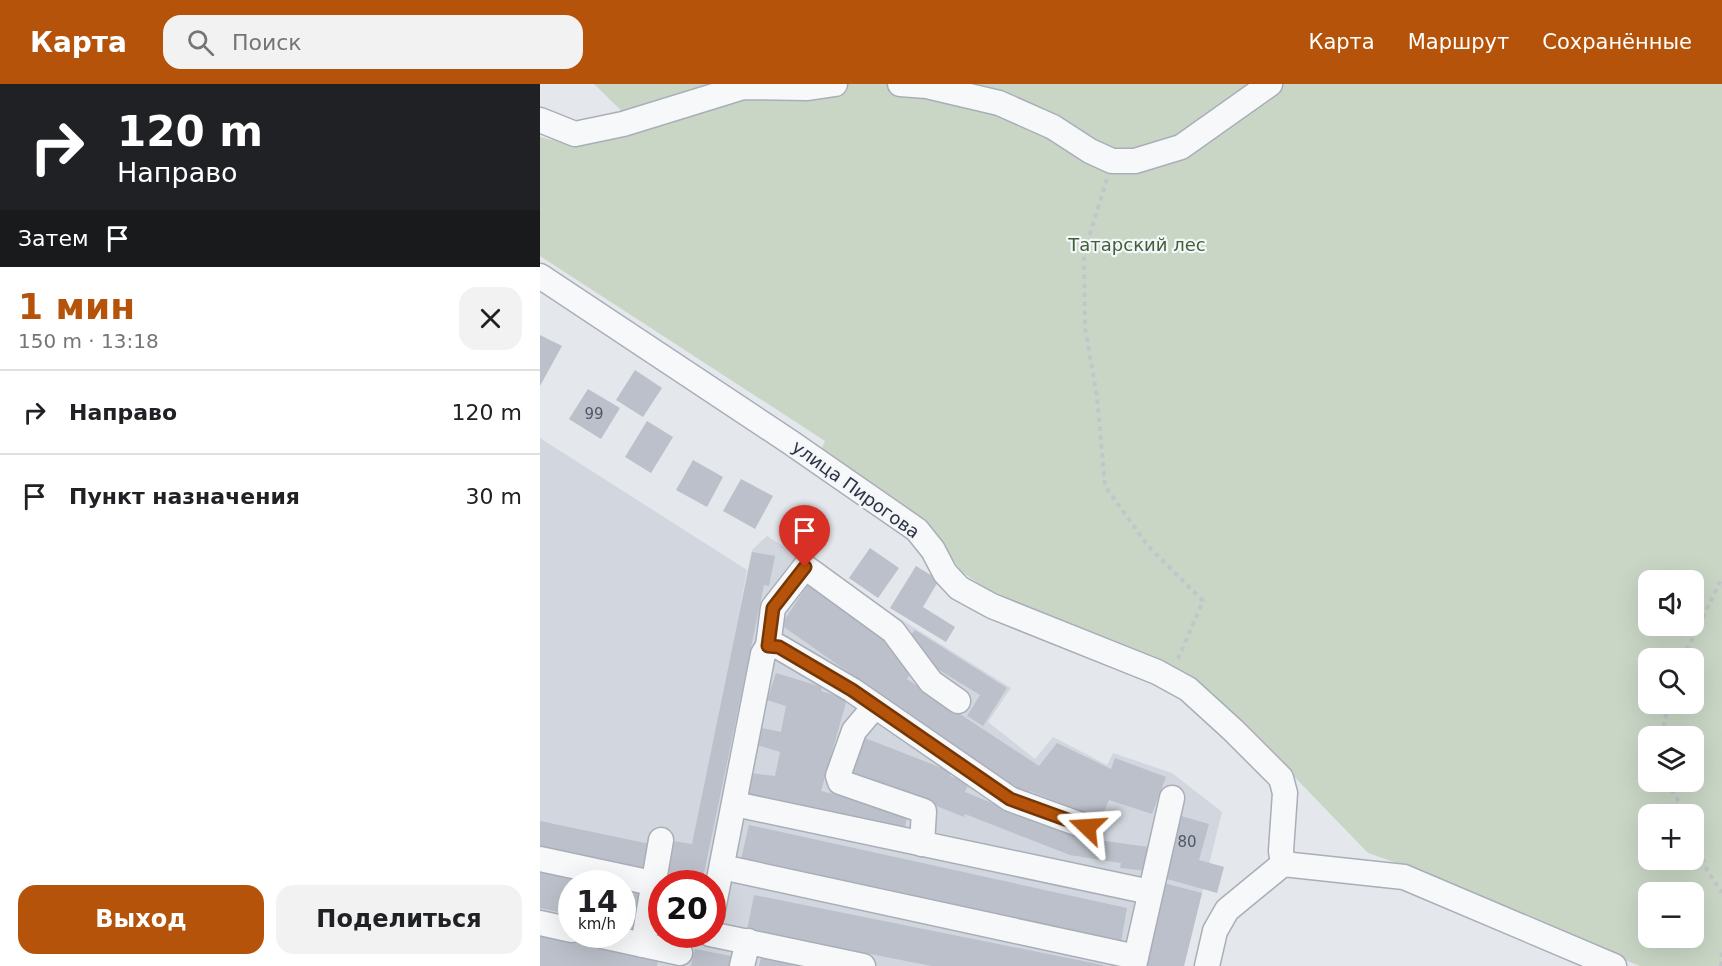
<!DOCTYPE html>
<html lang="ru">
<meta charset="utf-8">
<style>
:root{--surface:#fff;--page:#f2f2f2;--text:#202124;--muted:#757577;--line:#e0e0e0;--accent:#b45309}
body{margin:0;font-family:"DejaVu Sans",sans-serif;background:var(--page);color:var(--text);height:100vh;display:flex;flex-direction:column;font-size:22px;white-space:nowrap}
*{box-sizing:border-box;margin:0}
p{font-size:20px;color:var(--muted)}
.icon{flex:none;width:33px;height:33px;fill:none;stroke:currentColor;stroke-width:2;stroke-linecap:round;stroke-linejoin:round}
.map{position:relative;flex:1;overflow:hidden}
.details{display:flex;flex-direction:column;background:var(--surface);width:540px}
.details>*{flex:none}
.top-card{background:#202124;color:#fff;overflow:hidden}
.controls{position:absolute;left:1098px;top:486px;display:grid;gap:12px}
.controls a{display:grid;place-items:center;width:66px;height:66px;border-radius:12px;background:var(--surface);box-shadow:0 6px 24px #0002;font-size:30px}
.speed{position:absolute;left:18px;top:786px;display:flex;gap:12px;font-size:30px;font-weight:700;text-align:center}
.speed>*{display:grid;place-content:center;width:78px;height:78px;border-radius:50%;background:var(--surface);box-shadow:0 6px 24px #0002;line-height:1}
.speed small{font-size:15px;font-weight:400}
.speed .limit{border:9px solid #d22;background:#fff;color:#111}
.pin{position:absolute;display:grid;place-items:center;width:51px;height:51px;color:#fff;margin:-62px -26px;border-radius:50% 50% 50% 0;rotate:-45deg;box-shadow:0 0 6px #0007}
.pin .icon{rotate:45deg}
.me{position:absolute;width:66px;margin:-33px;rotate:290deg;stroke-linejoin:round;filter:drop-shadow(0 0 4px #0008)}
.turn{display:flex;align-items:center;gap:21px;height:126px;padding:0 18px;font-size:27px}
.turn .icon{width:78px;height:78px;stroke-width:2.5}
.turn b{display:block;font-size:42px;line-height:51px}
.then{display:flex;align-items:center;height:57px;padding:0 18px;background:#0003;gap:12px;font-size:22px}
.round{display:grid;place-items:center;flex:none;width:63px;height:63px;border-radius:18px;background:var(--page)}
.overview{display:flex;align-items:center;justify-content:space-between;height:102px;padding:0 18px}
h1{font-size:36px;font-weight:700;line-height:45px;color:var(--accent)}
.action{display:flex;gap:12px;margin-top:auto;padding:12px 18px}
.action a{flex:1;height:69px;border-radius:18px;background:var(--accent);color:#fff;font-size:24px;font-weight:700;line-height:69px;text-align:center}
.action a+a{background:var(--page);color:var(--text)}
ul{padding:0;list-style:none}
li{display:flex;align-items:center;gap:18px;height:84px;padding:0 18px;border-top:2px solid var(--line)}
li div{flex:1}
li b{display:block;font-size:22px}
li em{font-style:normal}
header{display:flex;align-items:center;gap:36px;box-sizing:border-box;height:84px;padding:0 30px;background:var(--accent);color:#fff}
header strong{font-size:28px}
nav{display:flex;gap:33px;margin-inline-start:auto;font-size:21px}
.search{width:420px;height:54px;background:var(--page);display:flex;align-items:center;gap:15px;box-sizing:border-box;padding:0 21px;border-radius:18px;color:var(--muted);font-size:22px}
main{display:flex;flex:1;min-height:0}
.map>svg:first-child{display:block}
</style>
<header>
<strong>Карта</strong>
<div class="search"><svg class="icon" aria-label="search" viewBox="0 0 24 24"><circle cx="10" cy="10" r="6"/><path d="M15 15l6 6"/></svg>Поиск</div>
<nav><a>Карта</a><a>Маршрут</a><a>Сохранённые</a></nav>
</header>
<main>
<section class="details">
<div class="top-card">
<div class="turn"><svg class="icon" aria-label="right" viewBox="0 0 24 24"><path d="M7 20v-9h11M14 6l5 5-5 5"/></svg><div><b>120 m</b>Направо</div></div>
<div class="then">Затем<svg class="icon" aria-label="arrive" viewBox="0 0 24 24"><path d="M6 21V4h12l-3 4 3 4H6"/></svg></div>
</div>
<div class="overview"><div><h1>1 мин</h1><p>150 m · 13:18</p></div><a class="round"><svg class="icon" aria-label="close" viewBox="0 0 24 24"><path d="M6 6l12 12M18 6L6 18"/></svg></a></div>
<ul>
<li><svg class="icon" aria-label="right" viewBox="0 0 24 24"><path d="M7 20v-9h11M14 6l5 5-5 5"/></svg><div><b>Направо</b></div><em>120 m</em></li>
<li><svg class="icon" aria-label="arrive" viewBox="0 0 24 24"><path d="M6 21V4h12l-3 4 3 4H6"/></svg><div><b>Пункт назначения</b></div><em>30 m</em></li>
</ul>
<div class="action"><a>Выход</a><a>Поделиться</a></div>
</section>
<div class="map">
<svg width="1182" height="882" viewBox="0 0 1182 882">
<rect width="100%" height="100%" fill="#e4e7ec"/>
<!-- built -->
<path fill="#d2d6de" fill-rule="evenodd" d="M0,354L207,486L196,543L212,466L227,452L471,604L448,638L495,675L513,653L567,681L573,669L632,689L682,728L644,882H0ZM32,800H82V850H32ZM122,800H172V850H122Z"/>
<!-- green -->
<path fill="#c9d6c5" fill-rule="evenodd" d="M54,0H1182V882H1100L1064,868L868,783L828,769L743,681L646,590L607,571L453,510L421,487L390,443L337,402L281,367L285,357L0,172V53C44,65 55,57 95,40ZM1108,496H1154V542H1108ZM1108,574H1154V620H1108ZM1108,652H1154V698H1108ZM1108,730H1154V776H1108ZM1108,808H1154V854H1108Z"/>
<!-- building -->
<g fill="#bbc0ca">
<path d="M0,251L22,262L0,302Z"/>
<path d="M95,286L122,304L103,333L76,316Z"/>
<path d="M48,305L80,324L61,355L29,335Z"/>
<path d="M107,337L133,353L111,389L85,373Z"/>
<path d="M153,376L183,393L167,423L136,406Z"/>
<path d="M201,395L233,412L215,445L183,427Z"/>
<path d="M271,432L275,460L252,463L248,436Z"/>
<path d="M330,464L359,484L338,514L309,494Z"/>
<path d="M212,468L235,472L229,502L224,501L162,799L126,792L133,757L152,760Z"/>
<path d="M376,482L399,496L383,523L415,543L406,558L350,524Z"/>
<path d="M271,496L360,565L374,584L367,595L499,682L517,659L571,685L575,674L626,693L612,730L569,716L561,735L490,707L487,713L241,541Z"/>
<path d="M375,546L467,604L443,642L427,632L440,611L386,578L367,555Z"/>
<path d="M236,589L282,603L281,607L307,615L281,707L368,728L365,743L208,711L211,689L235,692L240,668L217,661L222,644L241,648L246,622L227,616Z"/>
<path d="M325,654L412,688L410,692L429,699L425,708L536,753L609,763L607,787L580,784L581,779L530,771L425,730L424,733L311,688Z"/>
<path d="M638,731L669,740L659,776L684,783L677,809L620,793Z"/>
<path d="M0,737L110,760L104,785L0,763Z"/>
<path d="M209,741L587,824L581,858L201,775Z"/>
<path d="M0,786L61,800H32V831L0,824Z"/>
<path d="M624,799L662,809L644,882H606Z"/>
<path d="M82,803L100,807L92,844L82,842Z"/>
<path d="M214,811L563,881V882H392L207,846Z"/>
<path d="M0,851L118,876L117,882H0Z"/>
<path d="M155,865L196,873L194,882H151Z"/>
<path d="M221,874L254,881V882H219Z"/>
</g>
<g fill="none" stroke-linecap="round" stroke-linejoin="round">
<!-- minor casing -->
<g stroke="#a9aeb7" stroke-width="27">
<g id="minor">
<path d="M360,0L387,2L459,19L513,43L550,67L572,77H595L641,63L730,0"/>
<path d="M0,36L35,50L83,40L203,3L268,4L295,0"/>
<path d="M0,192L250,358L377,446L393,466L405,489L419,504L452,522L617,588L648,605L693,646L741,694L745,709L741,767L743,780"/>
<path d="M228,562L239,563L312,606L470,715L547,743"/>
<path d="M335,622L314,647L298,692L300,698L384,727L382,760"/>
<path d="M195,720L610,808"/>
<path d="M0,775L112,799"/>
<path d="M182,783L596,873"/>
<path d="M172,831L223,570L228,562L233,524L265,483L353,547L391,598L418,617"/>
<path d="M0,839L32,846"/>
<path d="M53,850L140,869"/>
<path d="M170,850L323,882"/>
<path d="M103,861L121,756"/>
<path d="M202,882L208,857"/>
<path d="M594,882L632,714"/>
<path d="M667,882L675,847L687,826L743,780L864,793L1074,882"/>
</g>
</g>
<!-- path -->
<g stroke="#c2c5cb" stroke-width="4" stroke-dasharray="4.5 4.5" stroke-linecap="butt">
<path d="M567,95L544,169L545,244L557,313L565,402L608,462L663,517L638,575"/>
<path d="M1143,574L1182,494"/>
<path d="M1122,652L1128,620"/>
<path d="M1127,698L1146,730"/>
<path d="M1154,749L1167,786L1182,809"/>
<path d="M1181,882L1182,866"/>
</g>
<!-- minor -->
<use href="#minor" stroke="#f7f8fa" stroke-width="24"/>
</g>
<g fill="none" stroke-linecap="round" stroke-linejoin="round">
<!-- route casing -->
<g stroke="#753606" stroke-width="15">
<path id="route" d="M265,483L233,524L228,562L239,563L312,606L470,715L547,743"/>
</g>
<!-- route -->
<use href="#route" stroke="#b45309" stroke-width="10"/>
</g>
<g text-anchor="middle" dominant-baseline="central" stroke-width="4.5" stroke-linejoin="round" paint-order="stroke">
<!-- number labels -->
<g font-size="15" fill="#4f5766">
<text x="54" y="330">99</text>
<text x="647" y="758">80</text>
</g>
<!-- park labels -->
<g font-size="18" fill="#3f6138" stroke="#f4f6f9">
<text x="597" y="160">Татарский лес</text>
</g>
<!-- street labels -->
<g font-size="18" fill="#2b3445" stroke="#f4f6f9">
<text transform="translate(316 405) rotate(36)">улица Пирогова</text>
</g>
</g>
</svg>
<div class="controls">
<a><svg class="icon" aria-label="sound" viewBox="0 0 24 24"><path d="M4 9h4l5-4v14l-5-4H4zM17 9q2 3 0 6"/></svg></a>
<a><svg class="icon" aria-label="search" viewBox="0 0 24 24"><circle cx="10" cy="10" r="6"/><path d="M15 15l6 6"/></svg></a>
<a><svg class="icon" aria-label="layers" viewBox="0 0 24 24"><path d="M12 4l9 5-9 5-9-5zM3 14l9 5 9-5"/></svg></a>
<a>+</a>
<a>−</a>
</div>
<div class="speed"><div>14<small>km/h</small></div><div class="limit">20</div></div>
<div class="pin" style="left:265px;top:483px;background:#d93025"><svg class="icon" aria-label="arrive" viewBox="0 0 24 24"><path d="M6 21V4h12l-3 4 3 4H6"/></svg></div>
<svg class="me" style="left:547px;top:743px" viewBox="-20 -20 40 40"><path d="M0-17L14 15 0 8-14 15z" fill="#b45309" stroke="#fff" stroke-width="4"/></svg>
</div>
</main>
